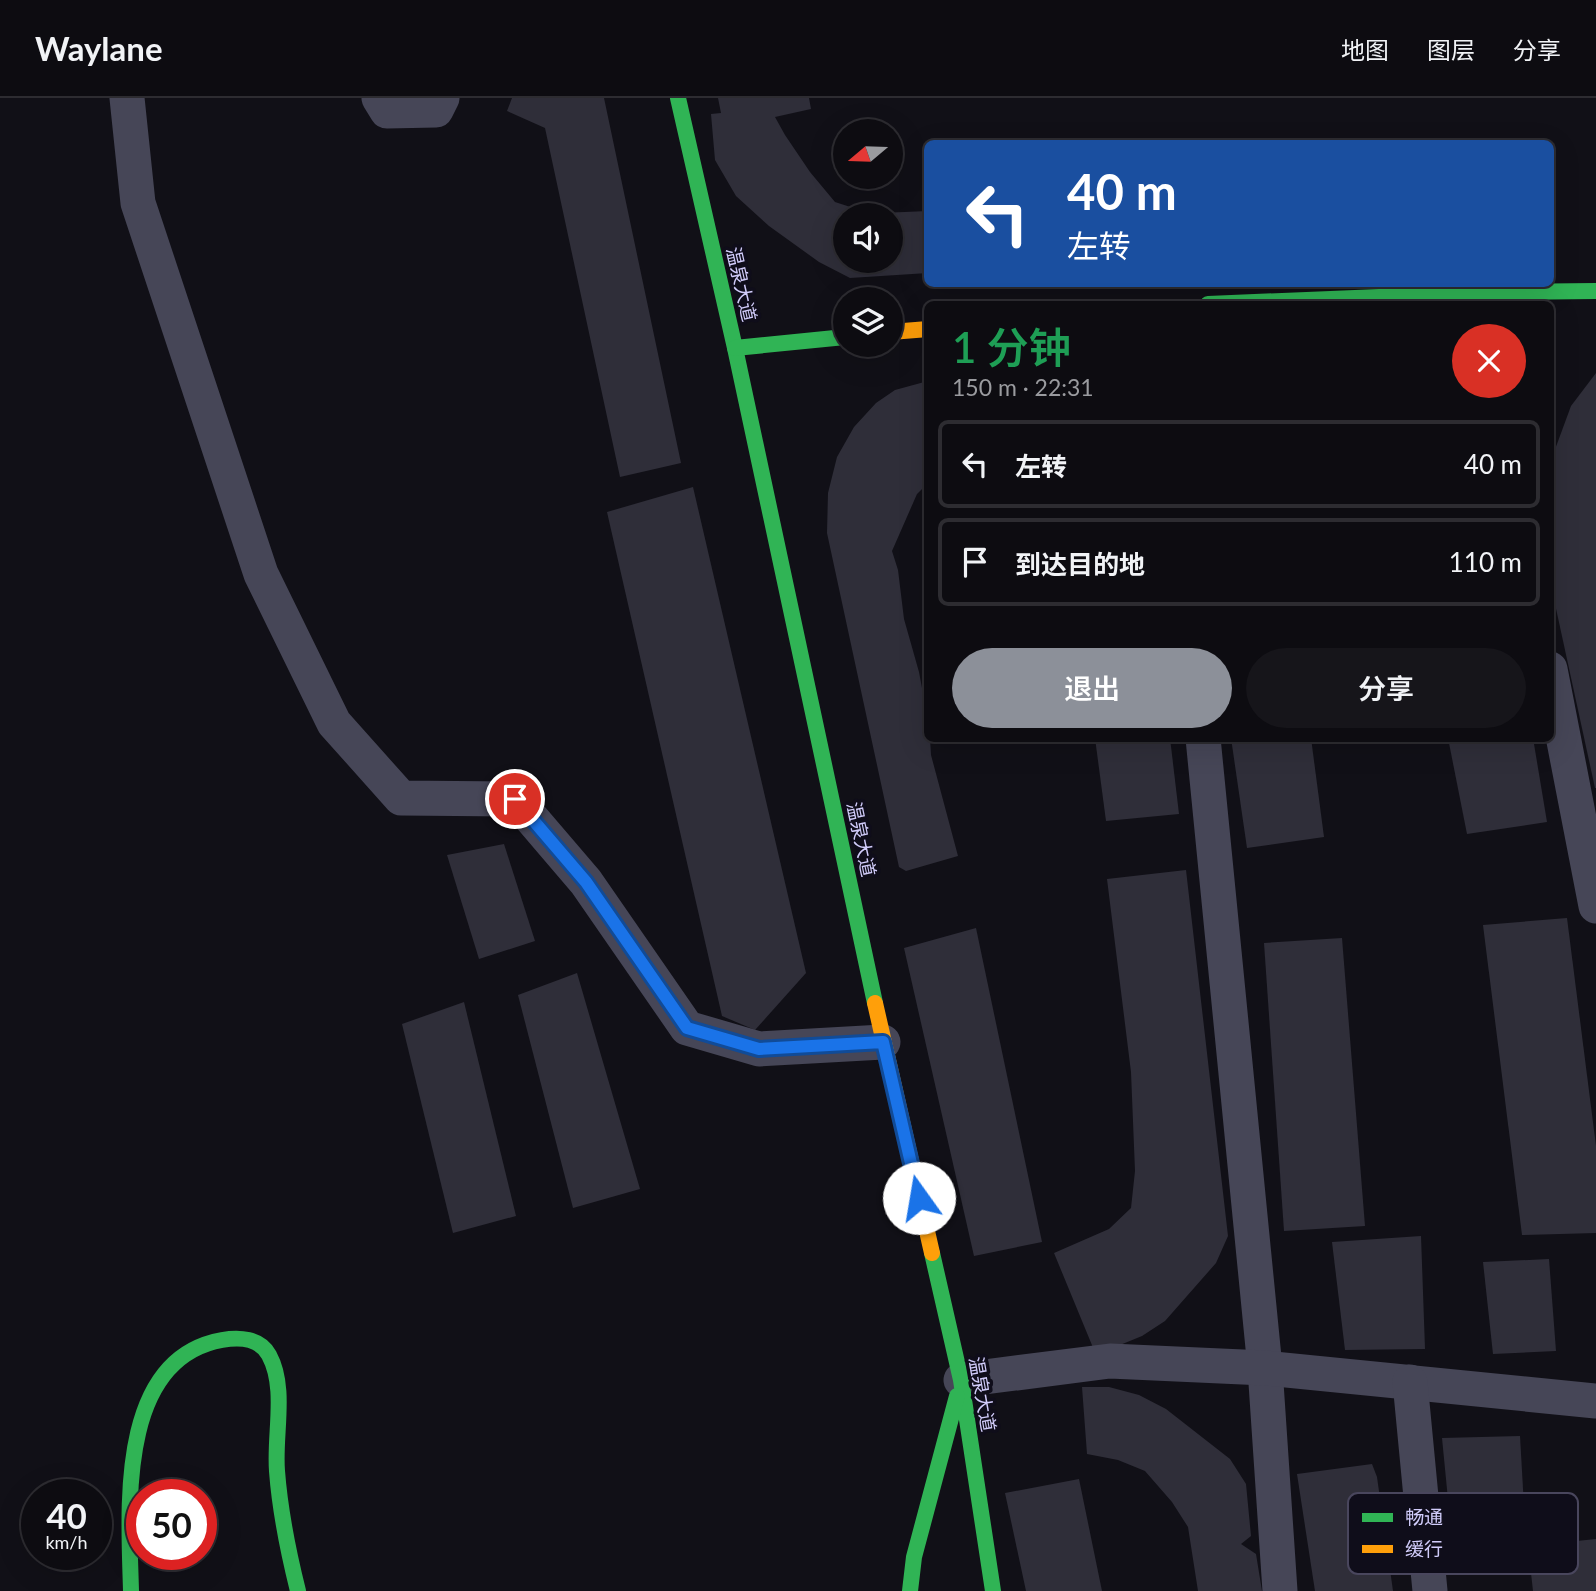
<!DOCTYPE html>
<html lang="zh">
<meta charset="utf-8">
<style>
:root{--surface:#0d0c11;--page:#16151a;--text:#f1f3f6;--muted:#9a9b9f;--line:#2d2c31;--accent:#8c9099}
body{margin:0;font-family:Lato,"Noto Sans SC",sans-serif;background:var(--page);color:var(--text);height:100vh;display:flex;flex-direction:column;font-size:26px;white-space:nowrap}
*{box-sizing:border-box;margin:0}
p{font-size:23px;color:var(--muted)}
.icon{flex:none;width:38px;height:38px;fill:none;stroke:currentColor;stroke-width:2;stroke-linecap:round;stroke-linejoin:round}
.map{position:relative;flex:1;overflow:hidden}
.details{position:absolute;left:924px;top:203px;width:630px;height:441px;display:flex;flex-direction:column;background:var(--surface);border-radius:10px;box-shadow:0 7px 28px #0002,0 0 0 2px var(--line)}
.details>*{flex:none}
.guide{position:absolute;left:924px;top:42px;width:630px;height:147px;border-radius:10px;box-shadow:0 7px 28px #0002,0 0 0 2px var(--line);background:#1a4fa0;color:#fff;overflow:hidden}
.needle{width:46px;rotate:251deg}
.controls{position:absolute;left:833px;top:21px;display:grid;gap:14px}
.controls a{display:grid;place-items:center;width:70px;height:70px;border-radius:50%;background:var(--surface);box-shadow:0 7px 28px #0002,0 0 0 2px var(--line);font-size:35px}
.speed{position:absolute;left:21px;top:1381px;display:flex;gap:14px;font-size:35px;font-weight:700;text-align:center}
.speed>*{display:grid;place-content:center;width:91px;height:91px;border-radius:50%;background:var(--surface);box-shadow:0 7px 28px #0002,0 0 0 2px var(--line);line-height:1}
.speed small{font-size:18px;font-weight:400}
.speed .limit{border:10px solid #d22;background:#fff;color:#111}
.pin{position:absolute;display:grid;place-items:center;width:60px;height:60px;color:#fff;margin:-30px;border:4px solid #fff;border-radius:50%;box-shadow:0 2px 7px #0007}
.me{position:absolute;width:77px;margin:-38px;rotate:347deg;stroke-linejoin:round;filter:drop-shadow(0 0 5px #0008)}
.turn{display:flex;align-items:center;gap:24px;height:147px;padding:0 28px;font-size:32px}
.turn .icon{width:91px;height:91px;stroke-width:2.5}
.turn b{display:block;font-size:49px;line-height:60px}
.round{display:grid;place-items:center;flex:none;width:74px;height:74px;border-radius:37px;background:var(--page)}
.head{display:flex;align-items:center;justify-content:space-between;height:119px;padding:0 28px}
h1{font-size:42px;font-weight:600;line-height:52px;color:#1e9e55}
.primary-button{display:flex;gap:14px;margin-top:auto;padding:14px 28px}
.primary-button a{flex:1;height:80px;border-radius:42px;background:var(--accent);color:#fff;font-size:28px;font-weight:600;line-height:80px;text-align:center}
.primary-button a+a{background:var(--page);color:var(--text)}
ul{padding:0;list-style:none}
li{display:flex;align-items:center;gap:21px;height:88px;margin:0 14px 10px;padding:0 14px;border:4px solid var(--line);border-radius:10px}
li div{flex:1}
li b{display:block;font-size:26px}
li em{font-style:normal}
header{display:flex;align-items:center;gap:42px;box-sizing:border-box;height:98px;padding:0 35px;background:var(--surface);border-bottom:2px solid var(--line)}
header strong{font-size:33px}
nav{display:flex;gap:38px;margin-inline-start:auto;font-size:24px}
.map>svg:first-child{display:block}
</style>
<header>
<strong>Waylane</strong>
<nav><a>地图</a><a>图层</a><a>分享</a></nav>
</header>
<div class="map">
<svg width="1596" height="1493" viewBox="0 0 1596 1493">
<rect width="100%" height="100%" fill="#111017"/>
<!-- building -->
<g fill="#2f2e39">
<path d="M512,0H604L681,365L620,379L545,30L507,13Z"/>
<path d="M718,0H809L811,11L775,19L785,37L810,74L835,104L875,117H845V163H891V117H881V115L928,113V175L850,180L819,164L769,128L736,98L715,62L711,16L721,15Z"/>
<path d="M1596,275V690H1595L1550,483V365L1571,308Z"/>
<path d="M928,283V385L917,396L892,453L898,472L904,521L919,574L928,622V640H930L931,657L958,758L906,773L899,769L827,435L828,395L837,359L854,329L876,305L895,292Z"/>
<path d="M693,389L806,875L755,932L722,918L607,414Z"/>
<path d="M1095,640H1170L1179,716L1106,723Z"/>
<path d="M1231,640H1311L1324,739L1247,750Z"/>
<path d="M1448,640H1533L1547,724L1467,736Z"/>
<path d="M504,746L535,843L479,861L447,757Z"/>
<path d="M1186,772L1228,1138L1216,1165L1165,1223L1142,1238L1120,1247L1094,1252L1054,1155L1109,1131L1131,1110L1135,1073L1131,974L1107,781Z"/>
<path d="M1567,820L1596,1048V1135L1522,1137L1483,827Z"/>
<path d="M976,830L1042,1144L974,1158L904,850Z"/>
<path d="M1342,840L1365,1128L1284,1133L1264,845Z"/>
<path d="M577,875L640,1091L573,1110L518,897Z"/>
<path d="M464,904L516,1118L453,1135L402,926Z"/>
<path d="M1421,1138L1425,1251L1345,1252L1332,1144Z"/>
<path d="M1549,1161L1556,1253L1493,1256L1483,1164Z"/>
<path d="M1082,1289H1109L1139,1297L1166,1311L1230,1361L1246,1386L1251,1438L1241,1446L1256,1456L1262,1493H1198L1188,1429L1172,1404L1145,1373L1118,1362L1087,1356Z"/>
<path d="M1520,1338L1525,1426L1451,1432L1442,1340Z"/>
<path d="M1372,1366L1377,1379L1393,1493H1315L1297,1376Z"/>
<path d="M1079,1381L1102,1493H1026L1005,1395Z"/>
<path d="M1596,1441V1493H1533L1528,1448Z"/>
</g>
<g fill="none" stroke-linecap="round" stroke-linejoin="round">
<!-- street -->
<g stroke="#464657" stroke-width="35">
<path d="M127,0L138,105L261,476L334,625L401,700L515,701L586,784L687,930L759,951L883,944"/>
<path d="M379,0L387,13L436,12L442,0"/>
<path d="M1550,571L1596,808"/>
<path d="M1203,640L1265,1270L1280,1493"/>
<path d="M961,1282L1110,1263L1265,1270L1596,1303"/>
<path d="M1410,1284L1430,1493"/>
</g>
<!-- fast -->
<g stroke="#30b455" stroke-width="16">
<path d="M678,0L735,250L875,905"/>
<path d="M1208,206L1500,194L1596,193"/>
<path d="M735,250L845,239"/>
<path d="M932,1155L961,1282L993,1493"/>
<path d="M131,1493C129,1413 116,1261 222,1242C239,1239 260,1240 269,1257C287,1290 274,1336 277,1373C280,1413 288,1453 298,1493"/>
<path d="M910,1493L914,1459L957,1298"/>
</g>
<!-- slow -->
<g stroke="#ff9f0a" stroke-width="16">
<path d="M891,234L928,231"/>
<path d="M875,905L932,1155"/>
</g>
</g>
<g fill="none" stroke-linecap="round" stroke-linejoin="round">
<!-- route casing -->
<g stroke="#114b97" stroke-width="18">
<path id="route" d="M515,701L586,784L687,930L759,951L883,944L919,1100"/>
</g>
<!-- route -->
<use href="#route" stroke="#1a73e8" stroke-width="12"/>
</g>
<g text-anchor="middle" dominant-baseline="central" stroke-width="7" stroke-linejoin="round" paint-order="stroke">
<!-- street labels -->
<g font-size="19" fill="#d1ccfa" stroke="#0f0d1a">
<text transform="translate(742 186) rotate(77)">温泉大道</text>
<text transform="translate(862 741) rotate(78)">温泉大道</text>
<text transform="translate(983 1296) rotate(80)">温泉大道</text>
</g>
</g>
<!-- legend -->
<rect x="1348" y="1395" width="230" height="81" rx="10" fill="#0f0d1a" stroke="#49465d" stroke-width="2"/>
<rect x="1362" y="1415" width="31" height="9" fill="#30b455"/>
<rect x="1362" y="1447" width="31" height="8" fill="#ff9f0a"/>
<g font-size="19" fill="#d1ccfa">
<text x="1405" y="1426">畅通</text>
<text x="1405" y="1458">缓行</text>
</g>
</svg>
<div class="controls">
<a><svg class="needle" viewBox="-14 -14 28 28"><path d="M0-13l5 13h-10z" fill="#e53935"/><path d="M0 13l5-13h-10z" fill="#9a9b9f"/></svg></a>
<a><svg class="icon" aria-label="sound" viewBox="0 0 24 24"><path d="M4 9h4l5-4v14l-5-4H4zM17 9q2 3 0 6"/></svg></a>
<a><svg class="icon" aria-label="layers" viewBox="0 0 24 24"><path d="M12 4l9 5-9 5-9-5zM3 14l9 5 9-5"/></svg></a>
</div>
<div class="speed"><div>40<small>km/h</small></div><div class="limit">50</div></div>
<div class="pin" style="left:515px;top:701px;background:#d93025"><svg class="icon" aria-label="arrive" viewBox="0 0 24 24"><path d="M6 21V4h12l-3 4 3 4H6"/></svg></div>
<svg class="me" style="left:919px;top:1100px" viewBox="-20 -20 40 40"><circle r="19" fill="#fff"/><path d="M0-13L10 11 0 6-10 11z" fill="#1a73e8"/></svg>
<div class="guide">
<div class="turn"><svg class="icon" aria-label="left" viewBox="0 0 24 24"><path d="M17 20v-9H6M10 6l-5 5 5 5"/></svg><div><b>40 m</b>左转</div></div>
</div>
<section class="details">
<div class="head"><div><h1>1 分钟</h1><p>150 m · 22:31</p></div><a class="round" style="background:#d93025;color:#fff"><svg class="icon" aria-label="close" viewBox="0 0 24 24"><path d="M6 6l12 12M18 6L6 18"/></svg></a></div>
<ul>
<li><svg class="icon" aria-label="left" viewBox="0 0 24 24"><path d="M17 20v-9H6M10 6l-5 5 5 5"/></svg><div><b>左转</b></div><em>40 m</em></li>
<li><svg class="icon" aria-label="arrive" viewBox="0 0 24 24"><path d="M6 21V4h12l-3 4 3 4H6"/></svg><div><b>到达目的地</b></div><em>110 m</em></li>
</ul>
<div class="primary-button"><a>退出</a><a>分享</a></div>
</section>
</div>
